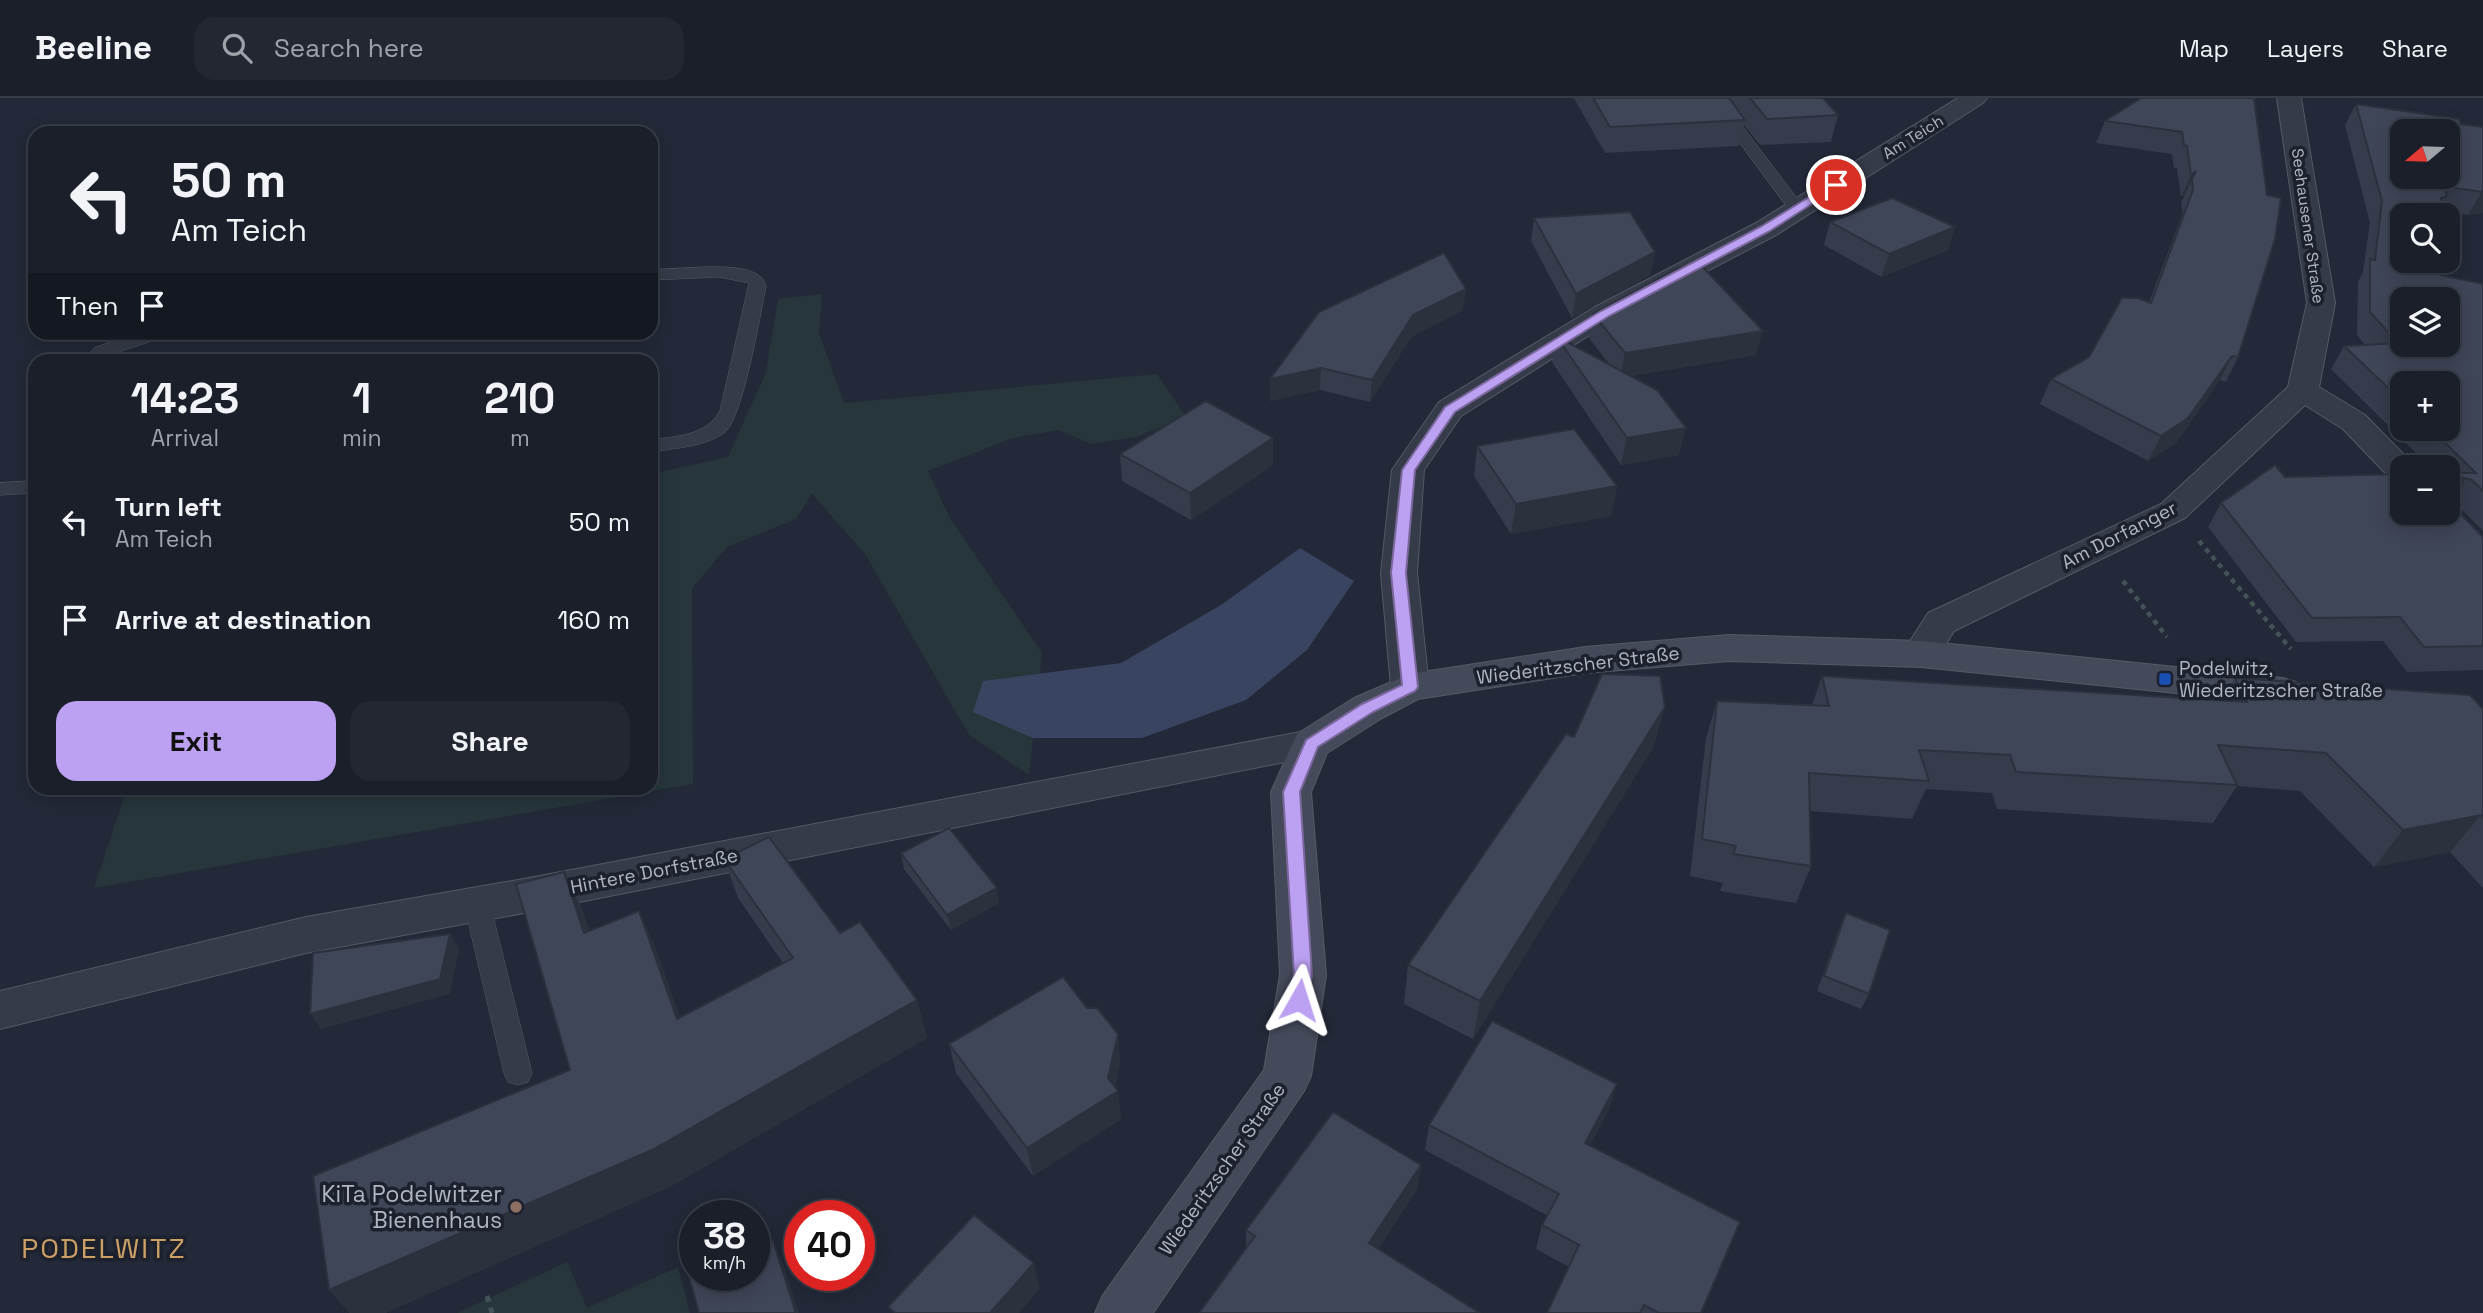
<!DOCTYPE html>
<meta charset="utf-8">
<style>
:root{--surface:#1a1f2a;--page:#232732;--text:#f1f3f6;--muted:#9fa2a8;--line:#383d47;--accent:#bca0f2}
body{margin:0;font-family:"Space Grotesk",sans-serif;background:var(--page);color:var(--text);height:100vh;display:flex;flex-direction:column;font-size:26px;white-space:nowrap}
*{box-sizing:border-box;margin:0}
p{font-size:23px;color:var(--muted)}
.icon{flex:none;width:38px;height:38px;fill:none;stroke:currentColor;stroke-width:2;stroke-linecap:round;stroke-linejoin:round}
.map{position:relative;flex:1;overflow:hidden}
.panel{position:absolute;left:28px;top:256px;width:630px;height:441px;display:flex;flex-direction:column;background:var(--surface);border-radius:21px;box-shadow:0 4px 18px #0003,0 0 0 2px var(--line)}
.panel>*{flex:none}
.banner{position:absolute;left:28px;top:28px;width:630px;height:214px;border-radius:21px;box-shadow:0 4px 18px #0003,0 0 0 2px var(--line);background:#1a1f2a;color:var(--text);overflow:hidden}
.needle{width:46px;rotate:251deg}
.fabs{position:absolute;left:2390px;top:21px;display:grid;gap:14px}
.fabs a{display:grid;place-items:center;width:70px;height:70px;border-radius:14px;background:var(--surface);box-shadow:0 4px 18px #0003,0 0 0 2px var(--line);font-size:35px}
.speed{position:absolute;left:679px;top:1102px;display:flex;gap:14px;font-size:35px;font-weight:700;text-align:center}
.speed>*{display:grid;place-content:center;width:91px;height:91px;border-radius:50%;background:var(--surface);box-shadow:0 4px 18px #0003,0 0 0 2px var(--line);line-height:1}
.speed small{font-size:18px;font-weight:400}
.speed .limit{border:10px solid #d22;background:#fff;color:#111}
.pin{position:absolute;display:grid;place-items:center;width:60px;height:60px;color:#fff;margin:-30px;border:4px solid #fff;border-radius:50%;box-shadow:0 2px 7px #0007}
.me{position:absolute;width:77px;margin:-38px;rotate:6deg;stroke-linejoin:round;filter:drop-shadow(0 0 5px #0008)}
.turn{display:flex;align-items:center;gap:24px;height:147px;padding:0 28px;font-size:32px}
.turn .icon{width:91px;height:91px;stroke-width:2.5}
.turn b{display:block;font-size:49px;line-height:60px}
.then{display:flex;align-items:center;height:66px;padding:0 28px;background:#0003;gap:14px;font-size:26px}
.eta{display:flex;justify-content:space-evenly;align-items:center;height:119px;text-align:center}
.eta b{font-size:42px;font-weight:800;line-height:49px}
.primary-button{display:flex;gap:14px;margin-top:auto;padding:14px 28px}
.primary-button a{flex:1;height:80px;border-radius:21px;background:var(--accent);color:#111;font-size:28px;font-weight:800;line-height:80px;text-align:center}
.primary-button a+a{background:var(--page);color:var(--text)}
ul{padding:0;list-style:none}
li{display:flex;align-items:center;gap:21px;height:98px;padding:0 28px}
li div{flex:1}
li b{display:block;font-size:26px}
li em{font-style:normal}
header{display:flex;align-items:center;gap:42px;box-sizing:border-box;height:98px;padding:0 35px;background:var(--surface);border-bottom:2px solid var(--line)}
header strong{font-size:33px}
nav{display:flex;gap:38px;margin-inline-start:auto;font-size:24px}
.search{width:490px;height:63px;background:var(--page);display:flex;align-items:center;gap:18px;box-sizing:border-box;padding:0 24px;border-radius:21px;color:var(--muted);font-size:26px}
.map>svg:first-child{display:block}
</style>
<header>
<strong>Beeline</strong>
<div class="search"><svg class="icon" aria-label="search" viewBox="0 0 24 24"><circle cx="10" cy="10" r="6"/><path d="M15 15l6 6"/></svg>Search here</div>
<nav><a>Map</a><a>Layers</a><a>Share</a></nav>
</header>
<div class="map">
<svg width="2483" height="1215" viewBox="0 0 2483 1215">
<rect width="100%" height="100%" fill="#232938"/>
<!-- green -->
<g fill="#26363a">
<path d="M822,196L819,235L844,305L1157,276L1186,319L1136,339L1090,346L1059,332L1013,340L928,373L950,420L1042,555L1029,677L969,637L865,456L812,396L796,421L727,449L692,490L693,686L94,790L127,690H651V376L728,359L766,274L778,201Z"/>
<path d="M567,1164L587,1210L678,1169L690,1215H457Z"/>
</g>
<!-- water -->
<path fill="#394461" d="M1300,450L1354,483L1307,552L1246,602L1142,640H1033L973,614L983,583L1121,565L1221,507Z"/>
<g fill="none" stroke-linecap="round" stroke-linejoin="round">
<!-- lane casing -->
<g stroke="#545966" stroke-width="1">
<g id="lane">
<path d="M1707,0H1721L1803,108L1805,111L1803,114H1791Z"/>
<path d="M705,169C722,169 763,167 766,189C760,216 743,321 724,335C704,349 675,350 651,354V342C678,338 705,338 720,313L749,185L719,179L651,182V172Z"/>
<path d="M142,234H169L167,238L106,258H94L91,254L94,250Z"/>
<path d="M35,383V395L0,397V385Z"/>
<path d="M477,796L486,799L490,806L532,975L528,984L518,987L508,984L504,975L464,806L468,799Z"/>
</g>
</g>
<!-- street casing -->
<g stroke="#545966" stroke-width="2">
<g id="street">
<path d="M1958,0H1987L1983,5L1776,137L1615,221L1461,318L1424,372L1417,475L1429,589L1423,598L1410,602L1397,598L1391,589L1381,475L1392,372L1439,304L1595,209L1756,125Z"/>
<path d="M2277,0H2301L2335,205L2319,289L2365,317L2416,369H2403V384L2391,381L2343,331L2305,307L2185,420L1954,533L1934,565L1921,569L1908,565L1902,556L1928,515L2161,406L2288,289L2307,205Z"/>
<path d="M1311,632L1325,636L1331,646L1325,656L529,814L306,855L0,931V893L306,819L529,780Z"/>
</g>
</g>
<!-- secondary casing -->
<g stroke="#545966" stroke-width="2">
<path id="secondary" d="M1729,537L1921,543L2283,580L2296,584L2302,593L2296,602L2283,606L1921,569L1729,563L1585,575L1418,601L1382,620L1327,655L1311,694L1326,877L1311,978L1304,993L1153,1215H1095L1103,1197L1264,972L1280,877L1271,694L1297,636L1354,600L1410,576L1585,549Z"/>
</g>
<!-- path-far1 -->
<g stroke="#445358" stroke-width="4.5" stroke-dasharray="5 5" stroke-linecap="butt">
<path d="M2199,443L2291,551"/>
<path d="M2123,483L2167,539"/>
</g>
<!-- path -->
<path stroke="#445358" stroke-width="5" stroke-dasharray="6 6" stroke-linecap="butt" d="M487,1198L492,1215"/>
<!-- lane -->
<use href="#lane" fill="#363b49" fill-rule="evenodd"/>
<!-- street -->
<use href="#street" fill="#363b49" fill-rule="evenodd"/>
<!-- secondary -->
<use href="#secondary" fill="#454a5b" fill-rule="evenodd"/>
</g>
<!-- wall -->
<g fill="#363c4c" fill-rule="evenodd">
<path d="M1574,0H1823L1838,17L1831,44L1760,47L1744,27L1739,48L1605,55Z"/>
<path d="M2140,0H2256L2255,3L2238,259L2226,284L2220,282L2176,345L2148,363L2040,306L2051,281L2089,259L2149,204L2183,115L2181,104L2185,97L2181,99L2177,70H2174L2172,56L2096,45L2105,23Z"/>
<path d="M2356,6L2483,29V115L2468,117L2445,113L2441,177L2483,186V433L2456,406L2450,405L2483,439V572L2407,574L2383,543L2296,544L2208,429L2221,405L2285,379L2448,415V369H2430L2331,271L2344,248L2365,247L2357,237L2358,184L2363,174L2370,125L2345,27ZM2403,285L2448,331H2403Z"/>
<path d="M1534,120L1655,154L1650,177L1572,220L1531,143Z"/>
<path d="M1830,124L1955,129L1948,152L1881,179L1824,147Z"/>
<path d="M1463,212L1411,239L1370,304L1320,292L1270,303V281Z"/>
<path d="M1593,216L1756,257L1630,278L1679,357L1621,367L1552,264L1556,238L1610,267L1589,240Z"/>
<path d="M1477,348L1617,388L1611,418L1511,436L1474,378Z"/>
<path d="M1120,356L1273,367L1191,422L1122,383Z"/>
<path d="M1822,578L2221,603L2235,580L2483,611V790L2450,754L2374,769L2300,693L2237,688L2213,725L1997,711L1992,695L1926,691L1912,721L1810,713L1811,768L1796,805L1720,793L1723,785L1690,778L1706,640L1717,603L1812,607Z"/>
<path d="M1654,648L1473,941L1404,906L1408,867Z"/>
<path d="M901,755L999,805L951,832L904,771Z"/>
<path d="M724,761L840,835L917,902L927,940L671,1088L385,1215H350L329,1192L570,972L583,813L589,833L639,813L656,852L680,920L783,865L738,800Z"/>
<path d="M1846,815L1869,896L1861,911L1817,893L1839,831Z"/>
<path d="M1087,910L1118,936L1120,965L1115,990L1118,993L1121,1021L1033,1078L956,975L949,946Z"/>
<path d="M1609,1011L1590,1047L1701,1215H1547L1569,1169L1536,1151L1542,1127L1548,1118L1425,1052L1429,1027Z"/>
<path d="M1421,1067L1417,1091L1378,1151H1246V1132Z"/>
</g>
<!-- shaded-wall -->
<g fill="#2c313e">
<path d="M2196,73L2185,97L2181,99L2191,77Z"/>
<path d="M2483,94V115L2468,117L2481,95Z"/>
<path d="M1955,129L1948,152L1881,179L1889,156Z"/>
<path d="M1655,154L1650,177L1572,220L1576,196Z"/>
<path d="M1466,191L1463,212L1411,239L1370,304L1372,282L1413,217Z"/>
<path d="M1763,233L1756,257L1620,280L1625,255Z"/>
<path d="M2232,258L2220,282L2176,345L2148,363L2161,338Z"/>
<path d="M1321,270L1320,292L1270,303V281Z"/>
<path d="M1686,330L1679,357L1621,367L1627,340Z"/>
<path d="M1273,340V367L1191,422L1190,395Z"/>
<path d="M1617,388L1611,418L1511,436L1516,406Z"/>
<path d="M1665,609L1654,648L1473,941L1480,903Z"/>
<path d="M2481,717L2450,754L2374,769L2403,732Z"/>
<path d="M564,774L583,813L602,873L584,835Z"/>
<path d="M997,790L999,805L951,832L947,817Z"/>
<path d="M639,813L656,852L694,959L677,921Z"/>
<path d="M450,836L459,851L450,896L321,931L310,916Z"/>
<path d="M917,902L927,940L671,1088L385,1215H350L329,1192Z"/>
<path d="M1118,936L1120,965L1114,995L1118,993L1121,1021L1033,1078L1027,1050L1108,980Z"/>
<path d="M1617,986L1609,1011L1578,1070L1585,1045Z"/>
<path d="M1421,1067L1417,1091L1366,1169L1369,1145Z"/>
<path d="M773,1143L784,1169L799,1215H796Z"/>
<path d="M1034,1165L1040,1191L1019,1215H990Z"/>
</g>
<!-- building -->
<g fill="#3f4658" stroke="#2c313e" stroke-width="2" fill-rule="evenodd">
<path d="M1593,0H1729L1745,22L1610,29Z"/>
<path d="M1750,0H1823L1838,17L1767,21Z"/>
<path d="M2141,0H2254L2267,97L2281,100L2275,141L2238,259L2232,258L2188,320L2161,338L2051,281L2089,259L2122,200H2138L2151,205L2193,92L2192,82L2196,73L2191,77L2187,48L2184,47L2182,34L2105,23Z"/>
<path d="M2356,6L2459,21L2461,26L2483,29V94L2447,89L2446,99L2441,100L2445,114V117H2403V163H2442L2441,177L2483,186V393L2472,382L2463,380L2462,388H2448V375H2476L2431,331H2448V285H2403V304L2344,248L2398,245L2370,214V161L2375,162L2382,103ZM2403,33H2448V79H2403ZM2403,201H2448V247H2403Z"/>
<path d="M1892,100L1955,129L1889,156L1830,124Z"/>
<path d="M1630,114L1655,154L1576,196L1534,120Z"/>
<path d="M1444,155L1466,191L1413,217L1372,282L1321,270L1270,281L1319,214Z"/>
<path d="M1700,166L1763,233L1625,255L1593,216L1678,170Z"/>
<path d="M1556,238L1657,292L1686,330L1627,340Z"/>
<path d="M1206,303L1273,340L1190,395L1120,356Z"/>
<path d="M1574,331L1617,388L1516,406L1477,348Z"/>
<path d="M2275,367L2285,379L2403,376V415H2448V403L2483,439V548L2424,549L2400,519L2312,520L2221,405Z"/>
<path d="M1602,576L1660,578L1665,609L1480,903L1408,867L1566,636L1574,639Z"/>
<path d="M1822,578L2247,604L2235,580L2470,597L2483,611V720L2481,717L2403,732L2326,655L2218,647L2237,687L2016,674L2010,657L1919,652L1929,683L1809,675L1811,768L1733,756L1736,748L1702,741L1717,603L1829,608Z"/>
<path d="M949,730L997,790L947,817L901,755Z"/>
<path d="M769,739L840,835L860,824L917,902L652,1052L329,1192L313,1078L570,972L516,786L564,774L584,835L639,813L677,921L793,860L724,761Z"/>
<path d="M1846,815L1890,832L1869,896L1824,878Z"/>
<path d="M450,836L440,881L310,916L313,855Z"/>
<path d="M1063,879L1087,910H1097L1118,936L1108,980L1118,993L1027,1050L949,946Z"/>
<path d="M1492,923L1617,986L1585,1045L1740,1124L1701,1215H1659L1644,1207L1640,1215H1547L1579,1147L1542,1127L1559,1096L1429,1027Z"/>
<path d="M1333,1014L1421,1067L1369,1145L1480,1215H1199L1255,1138L1246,1132Z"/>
<path d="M974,1117L1034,1165L990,1215H895L888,1209Z"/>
<path d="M773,1143L796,1215H699L689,1179L695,1177V1178H754V1151Z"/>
</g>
<!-- route -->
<path fill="#bca0f2" stroke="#7a689d" stroke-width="2" d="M1832,85L1841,87L1770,133L1609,218L1455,314L1415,372L1406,475L1418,589L1415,593L1373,614L1318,649L1300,694L1312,877L1306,908L1299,910L1292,908L1290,902L1294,877L1283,694L1306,642L1362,606L1402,587L1391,475L1402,372L1445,309L1601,213L1762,128Z"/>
<!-- markers -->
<rect fill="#1a4fb4" stroke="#1c212d" stroke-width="2.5" x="2158" y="574" width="14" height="14" rx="3.5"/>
<circle fill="#8d6e63" stroke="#1c212d" stroke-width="2.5" cx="516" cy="1109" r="7"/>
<g text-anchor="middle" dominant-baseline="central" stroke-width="7" stroke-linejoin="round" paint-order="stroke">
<!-- far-street labels -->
<g font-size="16" fill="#b1b6c5" stroke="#1c212d">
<text transform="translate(1913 39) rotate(-32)">Am Teich</text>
<text transform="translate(2308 128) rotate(82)">Seehausener Straße</text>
</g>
<!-- street labels -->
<g font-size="19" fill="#b1b6c5" stroke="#1c212d">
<text transform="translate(2119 437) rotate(-27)">Am Dorfanger</text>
<text transform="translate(1578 567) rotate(-7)">Wiederitzscher Straße</text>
<text transform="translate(654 773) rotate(-11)">Hintere Dorfstraße</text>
<text transform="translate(1222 1071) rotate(-55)">Wiederitzscher Straße</text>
</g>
<!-- poi labels -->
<g font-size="19" fill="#b1b6c5" stroke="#1c212d" text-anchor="start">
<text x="2179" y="570">Podelwitz,<tspan x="2179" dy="22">Wiederitzscher Straße</tspan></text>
</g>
<!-- near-poi labels -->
<g font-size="23" fill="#b1b6c5" stroke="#1c212d" text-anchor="end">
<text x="502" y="1096">KiTa Podelwitzer<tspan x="502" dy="26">Bienenhaus</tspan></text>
</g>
<!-- near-quarter labels -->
<g font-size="28" letter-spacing="2" fill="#cca065" stroke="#1c212d">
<text x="104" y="1150">PODELWITZ</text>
</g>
</g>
</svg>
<div class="fabs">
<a><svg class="needle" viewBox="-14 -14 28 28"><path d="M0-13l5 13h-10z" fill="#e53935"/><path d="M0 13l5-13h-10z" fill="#9fa2a8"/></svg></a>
<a><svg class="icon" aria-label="search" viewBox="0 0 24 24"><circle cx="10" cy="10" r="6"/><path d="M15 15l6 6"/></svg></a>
<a><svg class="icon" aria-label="layers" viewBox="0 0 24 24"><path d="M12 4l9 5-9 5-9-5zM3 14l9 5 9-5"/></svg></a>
<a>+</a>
<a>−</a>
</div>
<div class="speed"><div>38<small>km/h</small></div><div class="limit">40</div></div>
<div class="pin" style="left:1836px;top:87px;background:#d93025"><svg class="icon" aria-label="arrive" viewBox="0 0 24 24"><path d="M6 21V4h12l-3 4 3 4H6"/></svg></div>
<svg class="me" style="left:1299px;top:902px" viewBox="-20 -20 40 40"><path d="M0-17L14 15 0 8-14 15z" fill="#bca0f2" stroke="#fff" stroke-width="4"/></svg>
<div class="banner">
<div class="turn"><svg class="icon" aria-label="left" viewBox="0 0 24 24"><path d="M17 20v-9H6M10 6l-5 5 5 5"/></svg><div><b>50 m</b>Am Teich</div></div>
<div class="then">Then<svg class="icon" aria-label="arrive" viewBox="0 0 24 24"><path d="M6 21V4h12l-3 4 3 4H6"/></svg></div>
</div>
<section class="panel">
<div class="eta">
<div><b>14:23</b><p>Arrival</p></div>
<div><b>1</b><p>min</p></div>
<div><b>210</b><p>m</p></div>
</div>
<ul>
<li><svg class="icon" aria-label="left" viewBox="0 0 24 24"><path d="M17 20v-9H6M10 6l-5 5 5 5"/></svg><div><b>Turn left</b><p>Am Teich</p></div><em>50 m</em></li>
<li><svg class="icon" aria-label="arrive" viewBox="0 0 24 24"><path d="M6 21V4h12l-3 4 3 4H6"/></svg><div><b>Arrive at destination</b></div><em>160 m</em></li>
</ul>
<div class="primary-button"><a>Exit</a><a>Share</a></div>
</section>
</div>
